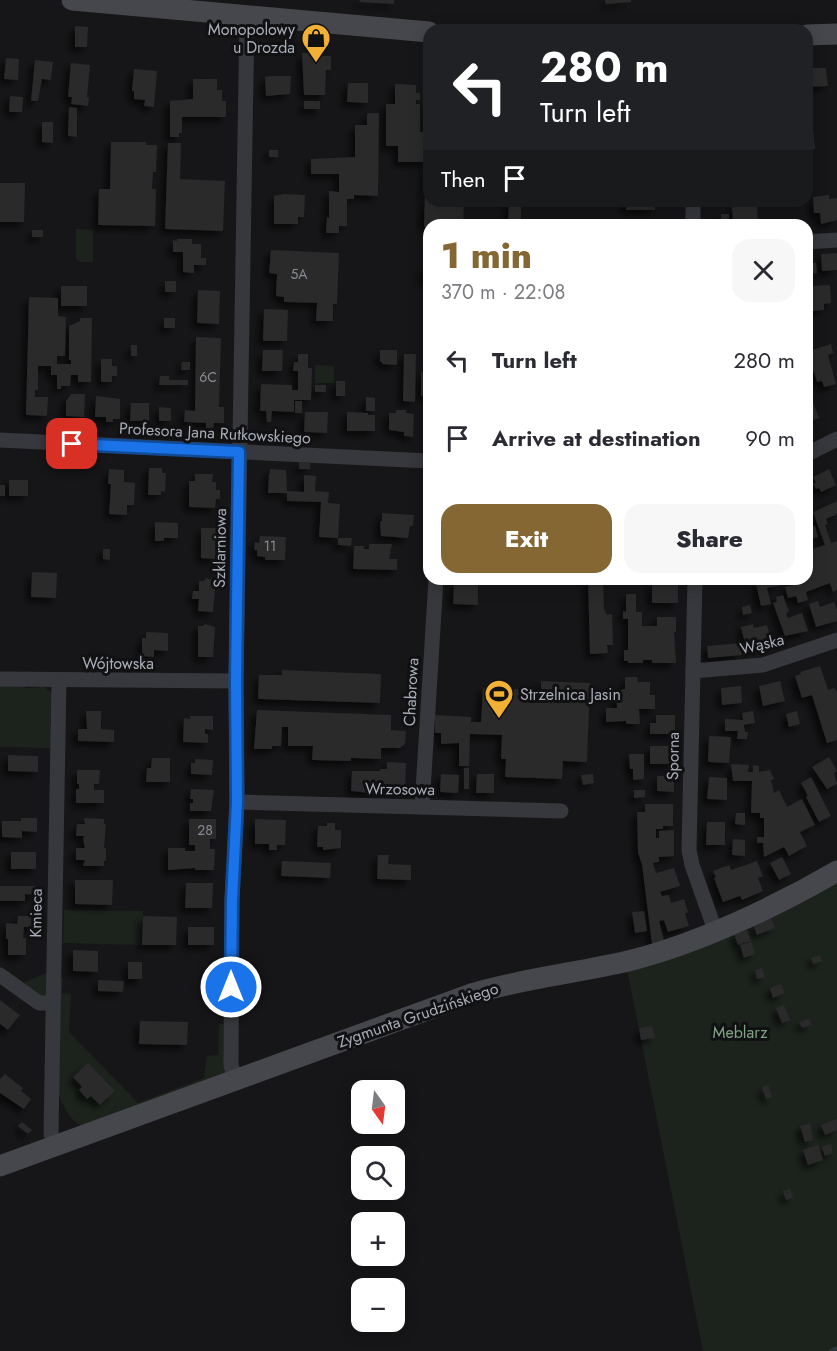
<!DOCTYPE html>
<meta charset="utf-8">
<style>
:root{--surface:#fff;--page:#f7f7f7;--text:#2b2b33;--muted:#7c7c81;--accent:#856733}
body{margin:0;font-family:Jost,sans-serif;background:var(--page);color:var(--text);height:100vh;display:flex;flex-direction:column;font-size:22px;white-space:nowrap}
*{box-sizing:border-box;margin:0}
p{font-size:20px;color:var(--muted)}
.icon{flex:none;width:33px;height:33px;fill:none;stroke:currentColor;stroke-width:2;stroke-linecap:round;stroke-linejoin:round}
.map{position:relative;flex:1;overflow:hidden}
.details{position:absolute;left:423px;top:219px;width:390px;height:366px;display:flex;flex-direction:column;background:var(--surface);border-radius:18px;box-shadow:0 3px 15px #0003}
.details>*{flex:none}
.guide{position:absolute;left:423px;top:24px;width:390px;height:183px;border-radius:18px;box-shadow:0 3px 15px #0003;background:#202124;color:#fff;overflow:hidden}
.needle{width:39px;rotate:166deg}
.controls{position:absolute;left:351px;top:1080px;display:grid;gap:12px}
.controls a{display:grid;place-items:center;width:54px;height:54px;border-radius:12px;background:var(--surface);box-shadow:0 3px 15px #0003;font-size:30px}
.pin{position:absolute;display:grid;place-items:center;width:51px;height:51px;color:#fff;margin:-26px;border-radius:12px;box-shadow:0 3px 9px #0006}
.me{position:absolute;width:66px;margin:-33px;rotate:0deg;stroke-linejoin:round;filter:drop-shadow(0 0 4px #0008)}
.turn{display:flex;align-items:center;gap:21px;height:126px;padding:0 18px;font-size:27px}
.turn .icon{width:78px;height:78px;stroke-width:2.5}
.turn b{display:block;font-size:42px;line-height:51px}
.then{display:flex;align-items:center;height:57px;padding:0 18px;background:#0003;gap:12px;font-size:22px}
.round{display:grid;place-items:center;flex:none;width:63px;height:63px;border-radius:18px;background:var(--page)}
.head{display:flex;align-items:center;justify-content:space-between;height:102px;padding:0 18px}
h1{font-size:36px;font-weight:800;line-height:45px;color:var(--accent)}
.primary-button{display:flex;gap:12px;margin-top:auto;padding:12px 18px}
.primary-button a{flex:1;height:69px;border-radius:18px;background:var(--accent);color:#fff;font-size:24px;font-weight:800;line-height:69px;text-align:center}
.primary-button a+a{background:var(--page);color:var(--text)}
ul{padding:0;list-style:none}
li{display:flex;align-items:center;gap:18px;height:78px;padding:0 18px}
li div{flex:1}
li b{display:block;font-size:22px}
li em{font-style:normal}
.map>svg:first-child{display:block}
</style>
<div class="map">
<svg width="837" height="1351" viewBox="0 0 837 1351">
<defs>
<filter id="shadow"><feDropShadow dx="-5" dy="5" stdDeviation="3" flood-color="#0009"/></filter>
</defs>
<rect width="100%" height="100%" fill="#161618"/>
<!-- green -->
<g fill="#1c231d">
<path d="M76,229L93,230V262H80L76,259Z"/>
<path d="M315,365L334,366V383H315Z"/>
<path d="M0,684H14L28,688L44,687L50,691L52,695V710L50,721L52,740L50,748L0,747Z"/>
<path d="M837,880V1351H703L626,964Z"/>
<path d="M64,910L143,911L142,945L63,943Z"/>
<path d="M46,973L48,1014L34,995L21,984Z"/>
<path d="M58,978H63L62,993L71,994L69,1032L138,1103L204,1078L207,1056L218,1055L219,1024H224L225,1079L86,1129C71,1121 65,1111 59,1095Z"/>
</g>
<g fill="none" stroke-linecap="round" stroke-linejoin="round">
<!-- stream -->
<path stroke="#2c353c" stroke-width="4" d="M831,1351L837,1348"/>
</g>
<!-- building -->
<g fill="#29292c" filter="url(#shadow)">
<path d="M360,0H394V4L359,2Z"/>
<path d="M605,0H631V2L606,4Z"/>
<path d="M75,26L88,27L87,47H75Z"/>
<path d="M302,53H309V56H331V70H326L325,95H304Z"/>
<path d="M6,58L19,59L18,80L4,79Z"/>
<path d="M35,60L53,62L51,80L42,79L38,101H31Z"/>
<path d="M71,63L90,65L87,97H89L88,106L71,104L72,97H68Z"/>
<path d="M807,68H826L828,86L807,87Z"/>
<path d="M134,69L157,71L154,107L144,106L145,100L134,99V91H132Z"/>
<path d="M272,76H291L290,94L266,96L265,77Z"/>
<path d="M193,79H217V90H222V101H226V117H182V133H179V137H170V101L193,99Z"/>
<path d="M348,83H368V103L347,102Z"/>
<path d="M395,84L416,85V93H420V100H416V104H420V132H425L426,102H429V201H464L463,225H429V227H424L426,160L424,162H398V146H386V104H395Z"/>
<path d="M10,96L23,97L22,112H9Z"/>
<rect x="304" y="101" width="16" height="8"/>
<path d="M69,107L77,108V137L68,136Z"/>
<path d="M369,113H379L378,196L354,195V199H347V226H339V233H326L327,217L329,218V191L339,192V174H311V159L355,157V125H367V115Z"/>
<path d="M812,120L815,149H807V121Z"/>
<path d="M42,122H53V143L42,142Z"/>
<path d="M111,142H146V145H157L156,172H153L152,189H156L155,226L98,225L99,189H110Z"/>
<path d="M168,143H181L180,179L225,181L223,231L165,229Z"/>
<rect x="269" y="150" width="9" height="7"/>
<path d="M0,183H25L24,222H0Z"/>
<path d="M284,194L305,195L304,217H298V224H274V196Z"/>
<path d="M829,195V199L837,198V220L821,224L820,213H814L813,197Z"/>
<path d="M509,201H521V225H508Z"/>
<rect x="626" y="201" width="29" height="9"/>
<path d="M746,206L757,207L758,225H733L732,207Z"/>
<rect x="721" y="214" width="8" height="11"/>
<rect x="32" y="230" width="11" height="7"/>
<path d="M177,239H192V244H201V258H206V265H194V273L183,272V252H173V240L177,241Z"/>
<path d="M271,250L339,253L337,304H333V321H316L317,303L284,302V297L276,296L277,274L269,273Z"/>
<path d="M837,253V270L822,271L821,254Z"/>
<path d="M810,263H816L817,273L811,274Z"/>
<rect x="424" y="266" width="5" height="15"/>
<rect x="165" y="281" width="11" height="11"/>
<path d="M830,285L831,303L824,304V310L813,311L812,286Z"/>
<rect x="61" y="286" width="26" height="20"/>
<path d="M198,290L220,291L219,324L197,323Z"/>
<path d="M29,297L58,298V316L66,317L65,356H57V364H71V360H69V326L80,321V318H92L91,382H78V375H71L70,386H61V389H57V375H51V366H38V390H35V397H48L47,416L26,415Z"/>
<path d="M264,309L288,310L287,341H263Z"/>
<rect x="164" y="318" width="11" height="10"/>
<path d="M196,337L221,338L219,407H224V423H214L213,428H206V423L184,422L185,410L195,411Z"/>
<path d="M831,344L833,353L828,355L836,384L824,387L822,381L817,382L814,372L807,374V365L812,364L808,351Z"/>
<rect x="131" y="345" width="6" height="11"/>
<path d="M263,350H283L282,371H262Z"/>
<path d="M380,350H397V365L382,364V362H380Z"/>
<path d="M298,354H308V368H312L311,400H294V412L272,411L271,422H267L266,411H260L261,384L292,385V390H298V371H293L294,362H298Z"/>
<path d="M404,354H416L415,402L403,401Z"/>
<path d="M101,359H112V366H117V376H112V382H101Z"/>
<path d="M182,362H190V370H181Z"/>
<rect x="421" y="372" width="8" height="24"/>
<path d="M160,376H169V380H188V385H159Z"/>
<rect x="336" y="381" width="9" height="15"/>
<rect x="315" y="385" width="11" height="7"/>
<path d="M807,387L819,418L813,420L809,409L807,410Z"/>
<path d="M71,394H85L84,417L66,416V401Z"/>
<path d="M96,396L120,399V419H113V422H106V417H95Z"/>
<path d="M366,397L375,398V411H366Z"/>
<rect x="295" y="401" width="7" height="12"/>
<path d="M131,403H149V421H130Z"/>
<path d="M159,407L171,408V421H159Z"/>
<path d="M396,410H406V413L414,414L413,437L404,436V432L389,430V413H396Z"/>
<path d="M807,410L814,427L807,430Z"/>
<path d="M305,412H328L327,433L304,432Z"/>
<path d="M347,412L368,413V415H375V431H347Z"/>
<path d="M299,462L310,463V469H299Z"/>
<path d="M149,468H162V473H166L165,492L161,491V495H148Z"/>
<path d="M109,469L124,470V482L135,483L134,505H127V515L109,514L111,484H108Z"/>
<path d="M270,469L286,470L287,491L304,492V475L316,476L315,491L329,492L328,503L340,504L338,538H352L351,546L338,545V538L319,537L321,502L287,501V493H268L269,473H270Z"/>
<path d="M829,469L836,485L821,492L819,488L816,489L813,484L816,483L813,477Z"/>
<path d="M195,474H213L212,482H216V490H220V499H216L215,508L189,507V481H195Z"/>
<rect x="9" y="480" width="19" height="16"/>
<rect x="0" y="485" width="5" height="11"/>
<path d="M837,501V514L826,519L828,524L825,525L831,543L837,541V590L833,592L830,583L806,592L808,600L798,603L796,596L788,598L785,587L793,585L792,579H807V551L825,545L813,512Z"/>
<path d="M382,513L414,515L413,526H410L408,538L381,536L380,522L382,521Z"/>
<path d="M155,522L178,523V538H164V541H155Z"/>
<path d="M815,526L818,537L811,539L808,528Z"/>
<path d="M201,528H216V559L201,558Z"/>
<path d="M260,536L286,537L285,560H265V557L257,556V550H254L255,542L259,543Z"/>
<path d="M369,544H392L389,559H397V570L353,569L354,546H364V549H369Z"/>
<path d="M103,549H110V560L103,559Z"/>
<path d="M32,572L57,573L56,598L31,597Z"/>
<path d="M206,578L216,581L213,612L198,611L199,599H192L193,591H199V581H204Z"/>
<path d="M588,579H603L604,609L607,615L612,614L613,645H607L608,653L590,654Z"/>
<path d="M765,579H777L778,586L767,588L771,604L761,606L756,584L766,582Z"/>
<path d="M664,580H678V603H652V583H664Z"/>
<path d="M454,584L478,585V605L453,604Z"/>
<path d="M626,594H636V612H642V626H657V617H676V632H674L676,663H652V660H643V663H628V661H624V650H628V619H623V611L626,612Z"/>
<path d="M783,595L789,612L786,613L788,618L802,613L808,631L785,636L773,603L777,602L776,597Z"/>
<path d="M818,601L820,607L834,602L837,610V621L816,627L809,604Z"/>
<path d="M750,605L752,613L743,615L742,607Z"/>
<path d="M205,624L215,627L213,657H198V626H203Z"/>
<path d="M753,624L754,628L767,625L772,643L746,648L741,627Z"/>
<path d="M146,632L168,633V651L154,650V657L142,656V638H146Z"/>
<path d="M741,643L742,655L708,658L707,646Z"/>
<path d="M820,666L828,690L834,688L837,692V740L827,743L812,695L802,698L795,676L801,674L800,672Z"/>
<path d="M282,670L381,674L380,703L258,699L259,675H282Z"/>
<path d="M625,677H637L638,682H650V695H655V709H639L640,724H626V721L606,722V708H617L616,691L625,689Z"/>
<path d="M541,681L590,683L587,762L563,761L562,779L505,777L506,759H501L502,735L470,734L469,766H459V743L441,744V733H435V715L471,717V722H481L483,688L541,690Z"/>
<path d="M780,681L785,701L763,706L759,686Z"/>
<path d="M741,686L742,703L722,705L721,688Z"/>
<path d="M257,710L391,715V730L406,731L405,744L400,748H381V759L351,758V761L312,760L313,746H288V727H282L281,746H272V749H254Z"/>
<path d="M86,711H101V729L114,730V742L78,741V729H87Z"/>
<path d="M753,711L755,723L744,725L745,732H748L747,739H737L738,731H725V719L743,720L742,713Z"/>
<path d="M797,711L800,724L789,727L786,714Z"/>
<path d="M656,715H675V734H650V723H656Z"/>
<path d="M190,716H213V730L205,729V734H208V743L183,742L184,718L190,719Z"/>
<path d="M709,736L731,737L729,763L708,762Z"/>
<rect x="650" y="746" width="24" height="18"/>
<path d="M629,754H644V779L633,780V769H630Z"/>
<path d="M8,755L38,756V772L8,771Z"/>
<path d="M829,757L837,771L834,773L837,784L827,789L812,767Z"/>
<path d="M152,758H170V782H146L147,768H151Z"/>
<path d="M195,759L213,760L212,775L191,774V763H195Z"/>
<path d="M387,762L406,763L405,791L373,788V791H370V793L351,791L352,771H380V769H387Z"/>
<path d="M731,764L749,765L748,772H753V765L759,766V772L770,770L774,779L771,780L774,793L779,790L787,807L802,799L815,825L800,832L807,846L789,856L784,847L764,857L763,843H757V837H764V818H760V813H751L752,781H733Z"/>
<rect x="464" y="768" width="5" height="21"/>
<path d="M77,770H100L99,784H94V790H104V803H76V789H79V784H77Z"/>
<path d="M441,774L459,775L458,793L440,792Z"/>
<path d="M477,774H494V793H476Z"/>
<path d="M593,774L594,783L583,785L581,775Z"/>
<path d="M657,776H674V792L657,791Z"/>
<path d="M709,777L727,778V800L707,799Z"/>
<path d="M811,777L831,816L819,822L806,797L808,796L801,783Z"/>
<path d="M191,789L214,790L211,811H190V803H193V799H190Z"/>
<path d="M634,790H645V797L634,798Z"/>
<path d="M645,804H673V826H663V829H656V838H659V831L674,830V856L659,857V862L653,863L656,873L674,868L680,886L660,892L662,896L669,895L671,903L684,899L688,912L685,914L689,926L668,932L664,920L659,921L664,941L652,944L642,864L638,853L637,812H645Z"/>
<path d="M736,813H745V825L735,824Z"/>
<path d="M21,818H37V832L22,831V838L2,837V821H21Z"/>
<path d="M84,818L104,819V824H106L104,848H106V861H104V866H83L85,860H76V848H85L83,838L85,836H76L77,824H85Z"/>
<path d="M189,819H216V839H210V849H215L214,870H195V868L168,870V848H185V851H195V845H189Z"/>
<path d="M255,819L286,820L285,845H277V850H269V844H255Z"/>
<path d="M707,822H725V845H706Z"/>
<path d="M327,823H335V830H341V848L323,850V847H317L318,826H327Z"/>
<path d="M733,839L745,840V856L732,855Z"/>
<rect x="11" y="852" width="25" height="17"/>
<path d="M378,855H389L388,864L411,865V880L377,879Z"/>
<path d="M782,857L791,874L779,880L770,863Z"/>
<path d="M282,861L331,863L330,878L281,876Z"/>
<path d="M757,861L763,876L758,878L763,891L742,900L740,896L723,902L714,878L716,877L713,871L729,865L731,870Z"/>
<path d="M75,880H113L112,905L75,904Z"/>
<path d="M186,883H213L212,908H185Z"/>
<path d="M0,886H36V895L25,894V901H0Z"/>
<path d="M644,911L647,931L635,933L632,912Z"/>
<path d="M18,916H36L35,927H24L23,938H26V955H8V939H6V923L17,924Z"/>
<path d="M143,916L177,917L176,945H142Z"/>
<path d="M771,918L775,928L757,935L753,925Z"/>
<rect x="188" y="927" width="26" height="18"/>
<path d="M747,930L751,941L738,945L734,934Z"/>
<path d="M751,942L755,954L744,958L740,945Z"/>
<path d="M73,950L98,951V972L73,971Z"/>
<path d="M820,955L822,961L813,964L811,958Z"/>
<rect x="128" y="962" width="14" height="17"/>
<path d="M762,968L765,977L757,979L755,970Z"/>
<path d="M98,980L124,981L123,992L98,991Z"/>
<path d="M781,984L785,993L773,998L770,988Z"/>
<path d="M0,1000L20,1015L8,1030L0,1024Z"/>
<path d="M784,1005L790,1020L782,1023L776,1008Z"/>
<path d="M809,1019L812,1025L802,1028L799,1022Z"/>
<path d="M140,1021L188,1022L187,1045L139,1044Z"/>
<path d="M652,1026L655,1038L641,1040L639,1028Z"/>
<path d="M88,1063L115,1091L100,1105L91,1096L87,1099L79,1090L82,1087L73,1077Z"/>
<path d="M5,1074L23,1088L21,1091L31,1099L24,1109L0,1093V1079Z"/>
<path d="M768,1085L772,1097L766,1099L762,1087Z"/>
<path d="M837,1119V1130L825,1135L821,1125Z"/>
<path d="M22,1122L32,1130L28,1134L18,1126Z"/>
<path d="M810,1123L813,1140L805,1142L800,1126Z"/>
<path d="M831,1144L833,1153L825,1156L822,1147Z"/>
<path d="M818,1145L823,1160L808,1165L803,1150Z"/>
<path d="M790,1189L793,1198L786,1200L783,1191Z"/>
</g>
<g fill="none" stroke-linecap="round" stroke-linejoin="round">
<!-- street -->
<g stroke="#37383d" stroke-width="15">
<path d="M693,225V201"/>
<path d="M807,242L837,240"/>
<path d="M0,440L429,461"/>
<path d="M807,454L837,439"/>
<path d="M695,579L689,850L692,865L715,930"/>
<path d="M693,671L763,665L837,640"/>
<path d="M0,679L236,681"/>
<path d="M237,802L561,811"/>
<path d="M422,807L436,579"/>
<path d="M0,975L39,1003H52"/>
<path d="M235,1080L231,1065L232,900L237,802L236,681L247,15"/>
<path d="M54,1146L51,1133L59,680"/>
</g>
<!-- secondary -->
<g stroke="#45474d" stroke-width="21">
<path d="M72,0L429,32"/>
<path d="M807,35L837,34"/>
<path d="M0,1166L471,994C524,978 579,973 632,960C699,943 777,906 837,871"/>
</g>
</g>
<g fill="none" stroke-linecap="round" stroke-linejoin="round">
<!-- route casing -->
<g stroke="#114b97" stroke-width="15">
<path id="route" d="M72,444L239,452L236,681L237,802L232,900L231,987"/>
</g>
<!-- route -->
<use href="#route" stroke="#1a73e8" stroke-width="10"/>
</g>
<!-- icons -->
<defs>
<g id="shop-pin" transform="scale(1.5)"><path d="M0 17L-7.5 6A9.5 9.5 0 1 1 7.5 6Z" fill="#f2b134" stroke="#111113"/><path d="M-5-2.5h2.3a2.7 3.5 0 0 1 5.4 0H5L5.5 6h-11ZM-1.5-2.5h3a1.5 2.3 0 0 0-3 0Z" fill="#111"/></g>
<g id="stadium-pin" transform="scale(1.5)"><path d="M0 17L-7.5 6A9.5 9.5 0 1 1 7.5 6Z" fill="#f2b134" stroke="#111113"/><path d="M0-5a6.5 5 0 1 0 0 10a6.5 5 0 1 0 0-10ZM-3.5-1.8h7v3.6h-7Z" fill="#111"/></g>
</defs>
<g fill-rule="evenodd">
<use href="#shop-pin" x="316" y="38"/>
<use href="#stadium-pin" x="499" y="694"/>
</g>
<g text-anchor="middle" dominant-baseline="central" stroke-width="6" stroke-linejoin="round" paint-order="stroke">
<!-- number labels -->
<g font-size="14" fill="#888b94">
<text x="299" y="274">5A</text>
<text x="208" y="377">6C</text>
<text x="270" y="546">11</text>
<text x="205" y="830">28</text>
</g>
<!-- poi labels -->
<g font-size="16" fill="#a8adb8" stroke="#111113" text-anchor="end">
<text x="295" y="29">Monopolowy<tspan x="295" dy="18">u Drozda</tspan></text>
<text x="520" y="694" text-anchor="start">Strzelnica Jasin</text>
</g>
<!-- street labels -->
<g font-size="16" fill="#a8adb8" stroke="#111113">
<text transform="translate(215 433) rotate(3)">Profesora Jana Rutkowskiego</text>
<text transform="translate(220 548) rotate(-89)">Szklarniowa</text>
<text transform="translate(762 644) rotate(-13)">Wąska</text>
<text x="118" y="663">Wójtowska</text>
<text transform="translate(411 692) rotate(-87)">Chabrowa</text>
<text transform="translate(673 756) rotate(-89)">Sporna</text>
<text transform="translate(400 789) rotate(1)">Wrzosowa</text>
<text transform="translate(36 913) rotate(-89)">Kmieca</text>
<text transform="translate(418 1015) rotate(-19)">Zygmunta Grudzińskiego</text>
</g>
<!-- park labels -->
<g font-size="16" fill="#7fa381" stroke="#111113">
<text x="740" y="1032">Meblarz</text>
</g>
</g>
</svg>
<div class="controls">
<a><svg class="needle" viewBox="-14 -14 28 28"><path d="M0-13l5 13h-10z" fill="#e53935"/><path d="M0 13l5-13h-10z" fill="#7c7c81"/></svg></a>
<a><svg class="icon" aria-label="search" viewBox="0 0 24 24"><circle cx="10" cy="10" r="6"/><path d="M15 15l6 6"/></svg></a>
<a>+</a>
<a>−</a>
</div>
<div class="pin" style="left:72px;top:444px;background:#d93025"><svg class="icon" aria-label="arrive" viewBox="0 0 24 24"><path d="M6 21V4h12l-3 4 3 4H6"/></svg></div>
<svg class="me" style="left:231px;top:987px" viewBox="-20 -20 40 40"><circle r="17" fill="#1a73e8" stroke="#fff" stroke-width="3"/><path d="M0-11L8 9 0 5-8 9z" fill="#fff"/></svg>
<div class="guide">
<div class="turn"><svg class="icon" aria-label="left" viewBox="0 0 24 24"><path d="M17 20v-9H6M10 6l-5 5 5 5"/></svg><div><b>280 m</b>Turn left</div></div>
<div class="then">Then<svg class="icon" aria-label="arrive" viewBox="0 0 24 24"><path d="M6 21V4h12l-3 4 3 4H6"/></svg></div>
</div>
<section class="details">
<div class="head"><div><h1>1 min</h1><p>370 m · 22:08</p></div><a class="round"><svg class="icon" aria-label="close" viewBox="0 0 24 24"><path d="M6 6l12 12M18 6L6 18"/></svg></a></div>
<ul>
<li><svg class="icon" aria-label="left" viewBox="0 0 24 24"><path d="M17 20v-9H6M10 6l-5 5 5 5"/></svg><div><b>Turn left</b></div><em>280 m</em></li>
<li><svg class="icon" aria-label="arrive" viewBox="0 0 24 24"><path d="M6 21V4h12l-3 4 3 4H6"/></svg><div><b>Arrive at destination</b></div><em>90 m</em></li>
</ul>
<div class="primary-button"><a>Exit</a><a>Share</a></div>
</section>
</div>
